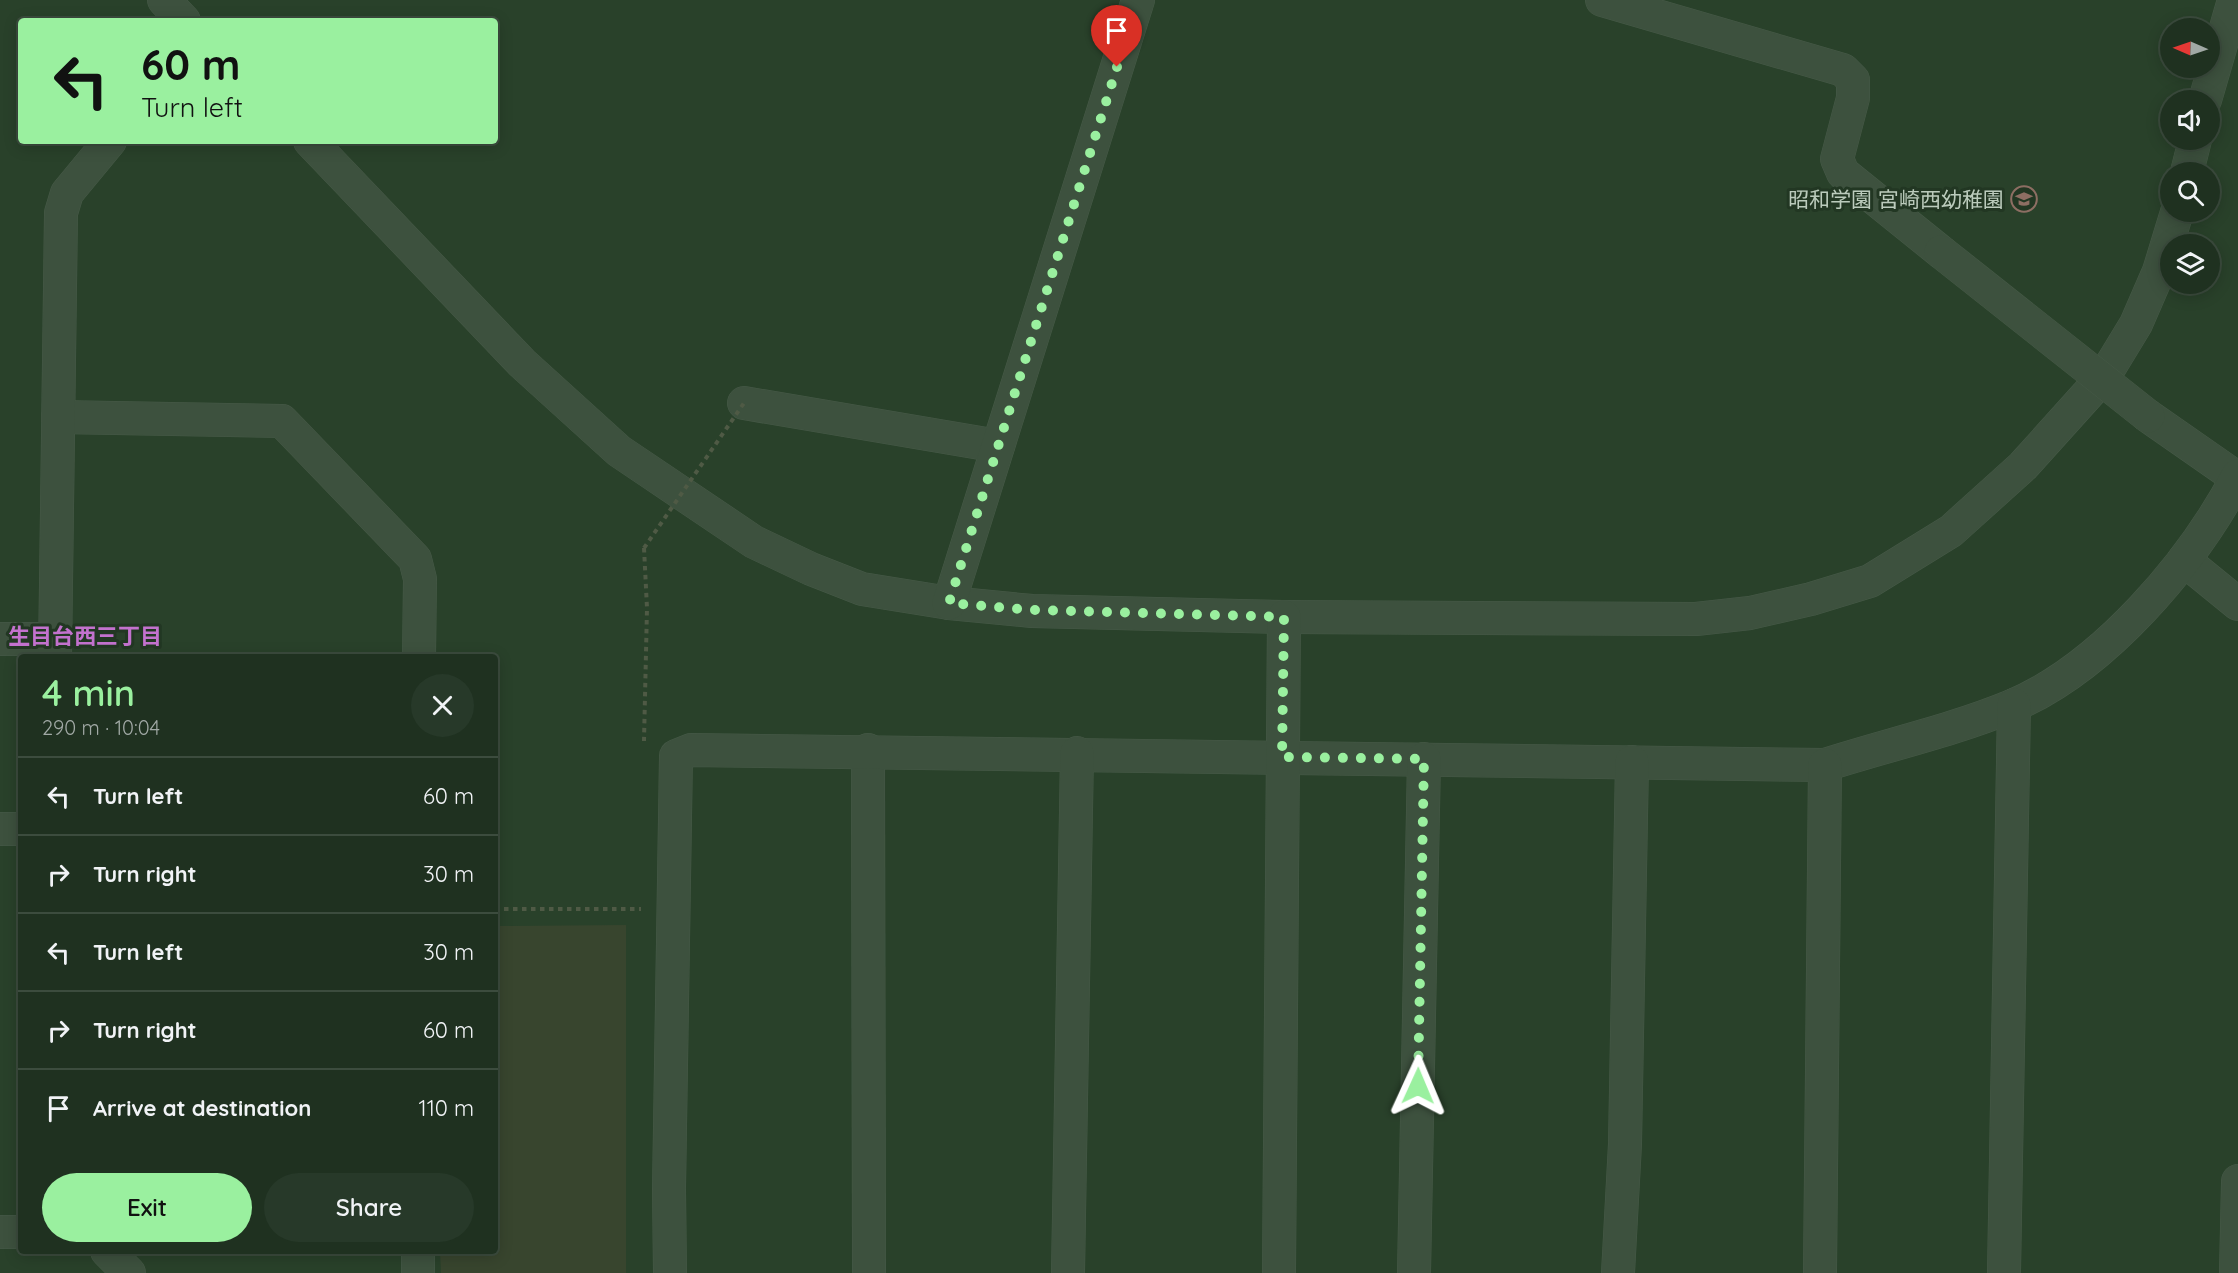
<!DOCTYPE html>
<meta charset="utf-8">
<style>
:root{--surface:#1f3120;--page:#273929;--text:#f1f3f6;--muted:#a1a9a5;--line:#3c4c3e;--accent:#9af09f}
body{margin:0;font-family:Quicksand,"Noto Sans JP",sans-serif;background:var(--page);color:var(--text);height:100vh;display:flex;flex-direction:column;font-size:22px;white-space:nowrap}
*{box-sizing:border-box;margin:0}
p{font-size:20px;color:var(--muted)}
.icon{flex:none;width:33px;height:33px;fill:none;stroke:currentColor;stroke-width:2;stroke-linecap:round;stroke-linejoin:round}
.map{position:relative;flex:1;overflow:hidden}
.side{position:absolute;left:18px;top:654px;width:480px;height:600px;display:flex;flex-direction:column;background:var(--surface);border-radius:6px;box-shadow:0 3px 15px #0003,0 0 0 2px var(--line)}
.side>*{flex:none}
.top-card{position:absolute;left:18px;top:18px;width:480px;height:126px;border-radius:6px;box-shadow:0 3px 15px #0003,0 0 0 2px var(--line);background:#9af09f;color:#111;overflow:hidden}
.needle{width:39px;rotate:272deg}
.controls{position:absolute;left:2160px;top:18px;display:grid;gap:12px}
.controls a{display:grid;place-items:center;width:60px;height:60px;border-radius:50%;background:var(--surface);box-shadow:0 3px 15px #0003,0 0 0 2px var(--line);font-size:30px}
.pin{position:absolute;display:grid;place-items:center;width:51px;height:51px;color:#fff;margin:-62px -26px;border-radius:50% 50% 50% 0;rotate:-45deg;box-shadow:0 0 6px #0007}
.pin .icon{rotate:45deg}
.me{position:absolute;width:66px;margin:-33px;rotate:1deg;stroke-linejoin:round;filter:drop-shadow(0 0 4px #0008)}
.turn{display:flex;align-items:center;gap:21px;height:126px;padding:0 24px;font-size:27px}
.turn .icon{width:78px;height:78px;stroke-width:2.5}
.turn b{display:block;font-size:42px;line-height:51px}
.round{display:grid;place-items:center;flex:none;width:63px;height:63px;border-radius:32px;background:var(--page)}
.headline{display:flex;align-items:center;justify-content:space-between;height:102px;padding:0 24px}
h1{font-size:36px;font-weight:600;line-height:45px;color:var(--accent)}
.button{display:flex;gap:12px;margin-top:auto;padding:12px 24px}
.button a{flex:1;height:69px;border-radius:36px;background:var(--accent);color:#111;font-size:24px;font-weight:600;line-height:69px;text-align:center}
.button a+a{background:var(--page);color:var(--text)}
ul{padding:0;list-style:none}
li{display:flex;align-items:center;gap:18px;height:78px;padding:0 24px;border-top:2px solid var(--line)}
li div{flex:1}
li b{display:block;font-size:22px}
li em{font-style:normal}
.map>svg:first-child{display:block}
</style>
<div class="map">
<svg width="2238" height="1273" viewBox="0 0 2238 1273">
<rect width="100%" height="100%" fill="#29412a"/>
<!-- green -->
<path fill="#38452e" d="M626,925V1273H441L440,1251H495V926Z"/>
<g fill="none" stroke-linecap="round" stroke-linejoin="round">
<!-- minor casing -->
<g stroke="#475a48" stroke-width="34">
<g id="minor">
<path d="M164,0L184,21"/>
<path d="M1602,0L1843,70L1853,80V98L1837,159L1843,173L1941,252"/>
<path d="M2205,100L2234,0"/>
<path d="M310,141L522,363L619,451L754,542L811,569L862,589L949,603L1032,611L1284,617L1696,619L1750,613L1811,599L1870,581L1951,531L2023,466L2105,375L2136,324L2159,271L2177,212"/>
<path d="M2187,172L2195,140"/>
<path d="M744,403L998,446"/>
<path d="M2148,416L2237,478"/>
<path d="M58,417L282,421L415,559L420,579L419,657"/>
<path d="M2184,560L2238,604"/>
<path d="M949,603L1138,0"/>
<path d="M0,639H55"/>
<path d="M55,657L61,213L67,193L110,141"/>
<path d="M868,750L869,1273"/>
<path d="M0,829H21"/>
<path d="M0,1232H21"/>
<path d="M107,1251L129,1273"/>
<path d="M418,1251V1273"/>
<path d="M670,1273L669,1189L676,756L691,750L1825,765C1887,745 1951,731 2012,706C2104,667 2192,563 2238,476"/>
<path d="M1068,1273L1077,753"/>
<path d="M1279,1273L1284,617"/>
<path d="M1414,1273L1424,759"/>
<path d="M1618,1273L1625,1144L1632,762"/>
<path d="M1820,1273L1825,765"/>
<path d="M2004,1273L2014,705"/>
<path d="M2236,1273L2238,1181"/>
</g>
</g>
<!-- path -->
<g stroke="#4f5a45" stroke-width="4" stroke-dasharray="4.5 4.5" stroke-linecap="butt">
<path d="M644,548L647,608L644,741"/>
<path d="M495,909H641"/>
</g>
<!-- minor -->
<use href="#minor" stroke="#3d513e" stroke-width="33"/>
<!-- minor-bridge casing -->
<g stroke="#475a48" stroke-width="34" stroke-linecap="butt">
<path id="minor-bridge" d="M1941,252L2148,416"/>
</g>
<!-- path-bridge -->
<path stroke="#4f5a45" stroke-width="4" stroke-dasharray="4.5 4.5" stroke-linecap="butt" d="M644,548L744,403"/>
<!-- minor-bridge -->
<use href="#minor-bridge" stroke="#3d513e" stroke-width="33"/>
</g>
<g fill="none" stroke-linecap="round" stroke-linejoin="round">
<!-- route -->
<path stroke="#9af09f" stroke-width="10" stroke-dasharray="0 18" d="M1117,67L949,603L1032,610L1284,617L1282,757L1424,759L1418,1086"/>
</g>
<!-- icons -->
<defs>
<g id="school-ring" transform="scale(1.35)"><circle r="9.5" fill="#223723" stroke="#8d6e63" stroke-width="1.5"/><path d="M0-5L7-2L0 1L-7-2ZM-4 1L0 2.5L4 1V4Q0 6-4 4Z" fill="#8d6e63"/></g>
</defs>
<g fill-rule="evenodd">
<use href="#school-ring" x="2024" y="199"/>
</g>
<g text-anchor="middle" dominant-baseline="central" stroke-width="6" stroke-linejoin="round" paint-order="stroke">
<!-- poi labels -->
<g font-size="21" fill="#bbcbbc" stroke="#223723" text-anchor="end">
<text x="2004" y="199">昭和学園 宮崎西幼稚園</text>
</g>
<!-- neighbourhood labels -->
<g font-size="22" font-weight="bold" fill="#c372ce" stroke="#223723">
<text x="85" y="636">生目台西三丁目</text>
</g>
</g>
</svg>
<div class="controls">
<a><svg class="needle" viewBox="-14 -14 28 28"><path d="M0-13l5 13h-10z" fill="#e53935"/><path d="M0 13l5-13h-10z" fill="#a1a9a5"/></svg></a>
<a><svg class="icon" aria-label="sound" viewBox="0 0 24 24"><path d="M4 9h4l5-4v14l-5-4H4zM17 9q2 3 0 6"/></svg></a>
<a><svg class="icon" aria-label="search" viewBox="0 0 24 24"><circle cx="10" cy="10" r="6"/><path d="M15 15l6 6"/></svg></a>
<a><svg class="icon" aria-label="layers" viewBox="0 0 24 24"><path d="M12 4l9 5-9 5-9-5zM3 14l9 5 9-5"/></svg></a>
</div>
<div class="pin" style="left:1117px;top:67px;background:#d93025"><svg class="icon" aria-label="arrive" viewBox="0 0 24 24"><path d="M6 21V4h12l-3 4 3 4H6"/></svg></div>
<svg class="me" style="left:1418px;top:1086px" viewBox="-20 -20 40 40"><path d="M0-17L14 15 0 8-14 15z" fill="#9af09f" stroke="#fff" stroke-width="4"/></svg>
<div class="top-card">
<div class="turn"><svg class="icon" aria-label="left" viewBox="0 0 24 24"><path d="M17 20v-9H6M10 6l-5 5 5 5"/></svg><div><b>60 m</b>Turn left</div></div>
</div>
<section class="side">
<div class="headline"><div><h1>4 min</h1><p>290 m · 10:04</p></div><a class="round"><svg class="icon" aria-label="close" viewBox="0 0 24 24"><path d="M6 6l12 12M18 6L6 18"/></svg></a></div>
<ul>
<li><svg class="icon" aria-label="left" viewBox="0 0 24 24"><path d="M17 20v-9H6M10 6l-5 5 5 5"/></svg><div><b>Turn left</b></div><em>60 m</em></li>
<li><svg class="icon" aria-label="right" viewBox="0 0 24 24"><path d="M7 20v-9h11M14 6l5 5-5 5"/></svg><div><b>Turn right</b></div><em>30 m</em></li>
<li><svg class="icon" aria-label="left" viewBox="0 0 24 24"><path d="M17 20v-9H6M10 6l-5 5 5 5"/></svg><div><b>Turn left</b></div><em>30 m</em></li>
<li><svg class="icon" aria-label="right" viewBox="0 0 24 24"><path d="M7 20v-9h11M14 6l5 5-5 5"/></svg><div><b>Turn right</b></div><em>60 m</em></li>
<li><svg class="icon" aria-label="arrive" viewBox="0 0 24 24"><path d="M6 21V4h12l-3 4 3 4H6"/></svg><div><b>Arrive at destination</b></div><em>110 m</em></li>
</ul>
<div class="button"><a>Exit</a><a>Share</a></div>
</section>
</div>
